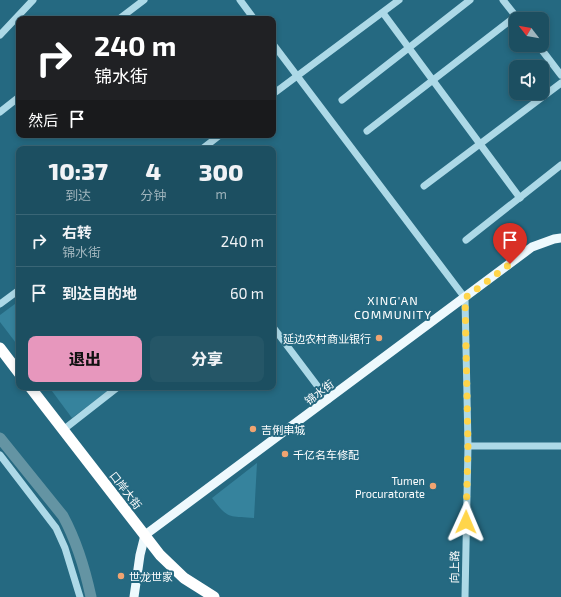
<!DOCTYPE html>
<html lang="zh">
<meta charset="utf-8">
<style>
:root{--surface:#1c4f61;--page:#255667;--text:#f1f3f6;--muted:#a0b5bd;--line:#3a6676;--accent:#e797bd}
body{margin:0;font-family:"Exo 2","Noto Sans SC",sans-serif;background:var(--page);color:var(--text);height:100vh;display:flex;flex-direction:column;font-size:15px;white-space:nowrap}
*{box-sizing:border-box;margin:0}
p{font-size:13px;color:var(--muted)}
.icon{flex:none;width:22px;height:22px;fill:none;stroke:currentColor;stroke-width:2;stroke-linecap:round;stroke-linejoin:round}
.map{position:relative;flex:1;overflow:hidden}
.sheet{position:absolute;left:16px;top:146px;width:260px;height:244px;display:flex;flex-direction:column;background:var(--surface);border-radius:8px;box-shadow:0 2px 6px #0003,0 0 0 1px var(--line)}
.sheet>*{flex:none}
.hud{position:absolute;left:16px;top:16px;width:260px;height:122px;border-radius:8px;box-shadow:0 2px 6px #0003,0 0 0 1px var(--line);background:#202124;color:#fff;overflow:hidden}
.needle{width:26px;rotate:301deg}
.tools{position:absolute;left:509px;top:12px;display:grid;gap:8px}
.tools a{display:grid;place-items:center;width:40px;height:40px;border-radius:8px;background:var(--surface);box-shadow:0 2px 6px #0003,0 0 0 1px var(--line);font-size:20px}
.pin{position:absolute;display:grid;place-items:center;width:34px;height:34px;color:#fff;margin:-41px -17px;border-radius:50% 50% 50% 0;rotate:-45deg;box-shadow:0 0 4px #0007}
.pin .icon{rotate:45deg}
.me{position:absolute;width:44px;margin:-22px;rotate:1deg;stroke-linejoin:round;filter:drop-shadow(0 0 3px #0008)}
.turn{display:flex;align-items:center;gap:14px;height:84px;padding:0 12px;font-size:18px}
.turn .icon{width:52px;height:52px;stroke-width:2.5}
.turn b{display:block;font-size:28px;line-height:34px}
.then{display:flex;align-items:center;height:38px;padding:0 12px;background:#0003;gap:8px;font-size:15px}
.eta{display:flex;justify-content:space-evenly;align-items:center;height:68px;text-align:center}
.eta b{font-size:24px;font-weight:800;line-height:28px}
.primary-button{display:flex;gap:8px;margin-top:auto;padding:8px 12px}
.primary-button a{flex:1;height:46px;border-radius:8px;background:var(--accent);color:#111;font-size:16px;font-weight:800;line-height:46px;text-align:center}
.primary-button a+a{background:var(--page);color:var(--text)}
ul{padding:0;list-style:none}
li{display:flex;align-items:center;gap:12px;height:52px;padding:0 12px;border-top:1px solid var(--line)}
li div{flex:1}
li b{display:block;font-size:15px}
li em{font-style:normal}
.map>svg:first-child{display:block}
</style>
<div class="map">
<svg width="561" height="597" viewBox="0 0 561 597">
<rect width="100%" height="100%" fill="#256981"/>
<!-- green -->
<g fill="#36839d">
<path d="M19,301V347L0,322V315Z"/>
<path d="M49,387H113L72,418Z"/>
<path d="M257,463L254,518C228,516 228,519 212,498Z"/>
</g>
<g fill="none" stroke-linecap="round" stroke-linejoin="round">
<!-- river -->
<path stroke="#6494a3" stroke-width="11" d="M0,438L63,516C77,542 85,569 91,597"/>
<!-- minor -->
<g stroke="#add9e7" stroke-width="7">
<path d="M240,0L254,19"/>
<path d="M503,0L518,19"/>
<path d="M383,13L520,198"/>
<path d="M119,19L144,0"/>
<path d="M0,35L33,0"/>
<path d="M273,44L465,298L468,446L465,597"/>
<path d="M538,45L561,75"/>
<path d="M273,94L399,0"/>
<path d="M342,100L470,0"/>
<path d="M0,112L19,97"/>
<path d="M367,131L516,16"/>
<path d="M202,149L220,135"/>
<path d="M424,186L561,83"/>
<path d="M466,240L561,165"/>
<path d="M0,304L19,290"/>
<path d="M273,327L328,400"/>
<path d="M63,430L118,387"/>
<path d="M468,446H561"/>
<path d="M0,455L56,528L65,548L80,597"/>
</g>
<!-- major -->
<path stroke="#eef9fd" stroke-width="9" d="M134,597L140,555L145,535L532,247L554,239L561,238"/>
<!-- highway -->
<g stroke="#fff" stroke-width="11">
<path d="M0,348L19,373"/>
<path d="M30,387L160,555L184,578L214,597"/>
</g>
</g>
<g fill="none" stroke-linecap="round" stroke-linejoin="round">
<!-- route -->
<path stroke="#ffd54a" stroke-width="7" stroke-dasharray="0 12.6" d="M466,522L468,446L465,298L510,264"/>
</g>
<!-- markers -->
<g fill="#f0a471" stroke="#256981" stroke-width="1.5">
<circle cx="379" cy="338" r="4"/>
<circle cx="253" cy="429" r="4"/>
<circle cx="285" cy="454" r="4"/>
<circle cx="433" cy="486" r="4"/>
<circle cx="121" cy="576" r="4"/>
</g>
<g text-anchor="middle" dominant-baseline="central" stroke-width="4" stroke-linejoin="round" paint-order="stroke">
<!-- poi labels -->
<g font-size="11" fill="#fff" stroke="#256981" text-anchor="start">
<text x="371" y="338" text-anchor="end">延边农村商业银行</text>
<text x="261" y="429">吉俐串城</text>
<text x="293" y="454">千亿名车修配</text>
<text x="425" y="480" text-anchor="end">Tumen<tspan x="425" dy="13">Procuratorate</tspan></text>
<text x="129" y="576">世龙世家</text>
</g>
<!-- street labels -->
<g font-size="11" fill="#fff" stroke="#256981">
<text transform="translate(319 392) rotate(-37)">锦水街</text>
<text transform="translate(126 490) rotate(52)">口岸大街</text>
<text transform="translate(454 567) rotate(-89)">向上路</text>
</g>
<!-- neighbourhood labels -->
<g font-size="12" letter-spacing="1" fill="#fff" stroke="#256981">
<text x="393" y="300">XING'AN<tspan x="393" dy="14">COMMUNITY</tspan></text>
</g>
</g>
</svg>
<div class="tools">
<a><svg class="needle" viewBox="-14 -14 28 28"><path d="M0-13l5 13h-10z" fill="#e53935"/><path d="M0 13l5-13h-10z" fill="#a0b5bd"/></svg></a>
<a><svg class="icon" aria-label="sound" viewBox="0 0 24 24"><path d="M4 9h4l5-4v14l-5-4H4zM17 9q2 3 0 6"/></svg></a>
</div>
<div class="pin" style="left:510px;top:264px;background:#d93025"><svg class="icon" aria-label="arrive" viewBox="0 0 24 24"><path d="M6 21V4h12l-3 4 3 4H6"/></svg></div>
<svg class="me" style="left:466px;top:522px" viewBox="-20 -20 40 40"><path d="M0-17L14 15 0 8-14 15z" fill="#ffd54a" stroke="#fff" stroke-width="4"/></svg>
<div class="hud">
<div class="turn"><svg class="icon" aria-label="right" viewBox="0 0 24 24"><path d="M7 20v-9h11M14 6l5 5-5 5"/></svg><div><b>240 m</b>锦水街</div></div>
<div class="then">然后<svg class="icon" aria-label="arrive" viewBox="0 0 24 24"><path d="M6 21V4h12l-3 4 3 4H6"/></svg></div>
</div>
<section class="sheet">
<div class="eta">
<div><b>10:37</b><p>到达</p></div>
<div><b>4</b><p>分钟</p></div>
<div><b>300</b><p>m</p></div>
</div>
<ul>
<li><svg class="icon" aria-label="right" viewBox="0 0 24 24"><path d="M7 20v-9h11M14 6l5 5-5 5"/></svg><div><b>右转</b><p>锦水街</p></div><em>240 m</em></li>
<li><svg class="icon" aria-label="arrive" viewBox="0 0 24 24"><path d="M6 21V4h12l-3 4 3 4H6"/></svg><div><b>到达目的地</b></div><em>60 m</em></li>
</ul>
<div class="primary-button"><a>退出</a><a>分享</a></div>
</section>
</div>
